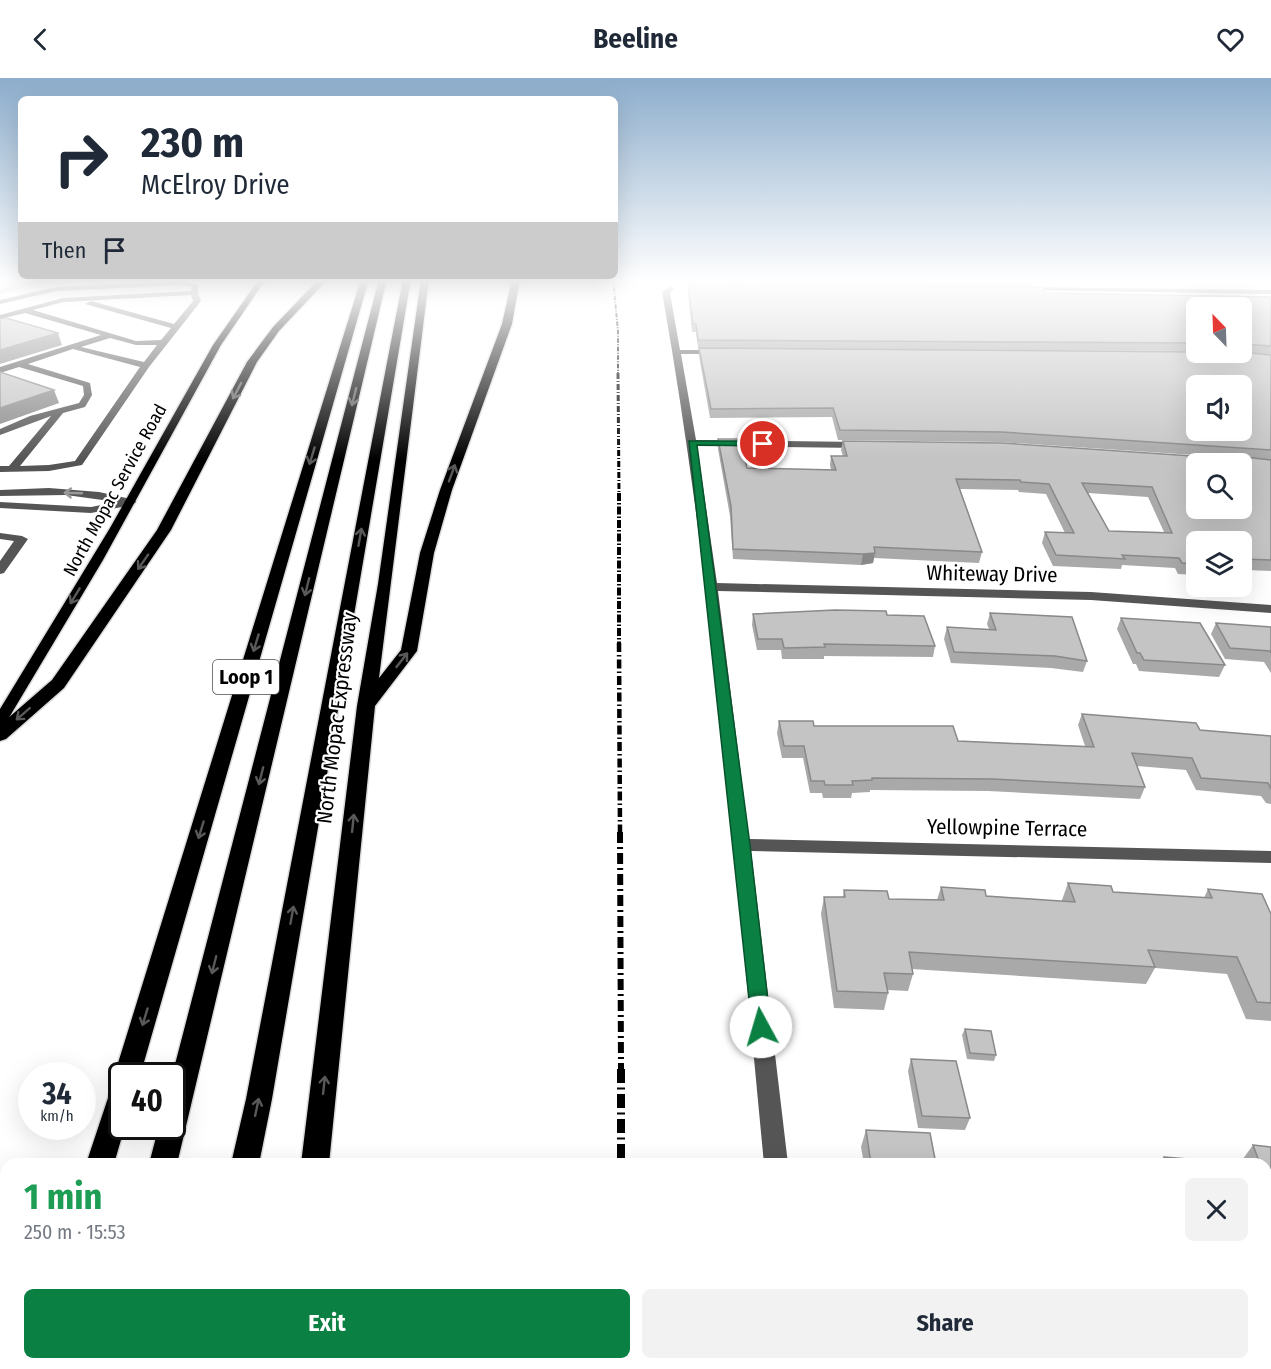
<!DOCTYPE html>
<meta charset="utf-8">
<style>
:root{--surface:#fff;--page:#f2f2f3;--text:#1f2937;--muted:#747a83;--accent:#0b8043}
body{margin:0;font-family:"Fira Sans Condensed",sans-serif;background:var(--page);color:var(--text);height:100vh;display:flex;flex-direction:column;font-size:22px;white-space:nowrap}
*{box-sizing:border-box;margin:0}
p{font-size:20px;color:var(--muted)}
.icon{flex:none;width:33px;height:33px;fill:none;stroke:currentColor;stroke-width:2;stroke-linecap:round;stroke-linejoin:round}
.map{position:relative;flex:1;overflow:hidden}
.drawer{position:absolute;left:0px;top:1080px;width:1272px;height:212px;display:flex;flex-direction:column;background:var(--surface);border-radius:18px 18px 0 0;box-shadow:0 6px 24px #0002}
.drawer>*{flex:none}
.hud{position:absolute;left:18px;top:18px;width:600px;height:183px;border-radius:9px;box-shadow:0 6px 24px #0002;background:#fff;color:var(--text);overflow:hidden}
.needle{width:39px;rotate:337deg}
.fabs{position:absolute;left:1186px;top:219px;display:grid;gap:12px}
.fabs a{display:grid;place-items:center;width:66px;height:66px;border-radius:9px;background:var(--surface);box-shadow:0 6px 24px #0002;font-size:30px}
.speed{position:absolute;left:18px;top:984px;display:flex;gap:12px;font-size:30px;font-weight:700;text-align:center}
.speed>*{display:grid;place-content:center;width:78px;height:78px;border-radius:50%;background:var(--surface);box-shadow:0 6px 24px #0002;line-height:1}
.speed small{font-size:15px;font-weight:400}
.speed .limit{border:3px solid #111;border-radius:9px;background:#fff;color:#111}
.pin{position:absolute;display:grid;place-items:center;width:51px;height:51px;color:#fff;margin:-26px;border:3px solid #fff;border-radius:50%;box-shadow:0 2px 6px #0007}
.me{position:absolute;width:66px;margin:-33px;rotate:354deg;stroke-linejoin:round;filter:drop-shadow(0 0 4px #0008)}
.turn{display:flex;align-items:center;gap:21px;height:126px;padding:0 24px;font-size:27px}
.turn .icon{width:78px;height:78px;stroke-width:2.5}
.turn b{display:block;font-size:42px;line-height:51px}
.then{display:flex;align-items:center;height:57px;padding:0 24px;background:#0003;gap:12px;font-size:22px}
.round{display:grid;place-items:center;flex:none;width:63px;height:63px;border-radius:9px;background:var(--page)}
.summary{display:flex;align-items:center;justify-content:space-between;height:102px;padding:0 24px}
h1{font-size:36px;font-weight:700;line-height:45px;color:#1e9e55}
.action{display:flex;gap:12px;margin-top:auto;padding:12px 24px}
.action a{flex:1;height:69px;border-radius:9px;background:var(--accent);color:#fff;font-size:24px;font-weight:700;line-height:69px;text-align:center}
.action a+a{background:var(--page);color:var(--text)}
header{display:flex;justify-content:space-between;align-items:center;height:78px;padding:0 24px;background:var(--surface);font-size:27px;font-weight:700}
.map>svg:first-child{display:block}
</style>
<header><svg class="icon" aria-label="back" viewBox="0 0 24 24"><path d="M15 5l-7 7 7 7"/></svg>Beeline<svg class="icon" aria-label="heart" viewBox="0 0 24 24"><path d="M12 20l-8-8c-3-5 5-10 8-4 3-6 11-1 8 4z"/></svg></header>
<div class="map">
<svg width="1271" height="1291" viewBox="0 0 1271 1291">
<rect width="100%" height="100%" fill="#fff"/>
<!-- green -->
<path fill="#dcdcdc" d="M26,201H63L0,217V208Z"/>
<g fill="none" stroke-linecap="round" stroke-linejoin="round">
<!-- stream -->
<g fill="#a3a3a3" fill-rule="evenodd">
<path d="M42,201H50L0,214V212Z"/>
<path d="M1225,201L1271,202V204L1227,202Z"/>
</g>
<!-- major casing -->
<g stroke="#dbdbdb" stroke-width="3">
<path id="major" d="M259,201H266L221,267L103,482L7,643L0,648V631L110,450L213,267Z"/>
</g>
<!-- highway casing -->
<g stroke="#dbdbdb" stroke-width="3">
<g id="highway">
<path d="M319,201H328L279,253L257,284L171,452L64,610L6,661L0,663V647L52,602L157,452L247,284L273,249Z"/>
<path d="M361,201H369L140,998H122V1048H125L114,1086H86L109,1017L113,1008L118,1006L114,998Z"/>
<path d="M379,201H387L177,1086H149L159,1048H172V998Z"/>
<path d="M403,201H411L272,1021L259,1086H231L246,1021Z"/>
<path d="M421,201H429L379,600L401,572L420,475L440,412L502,246L512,201H520L512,246L452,412L434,475L417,573L375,628L329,1086H301L357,628L378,506Z"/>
<path d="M19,1286H51L49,1291H17Z"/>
<path d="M91,1286H123L122,1291H90Z"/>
<path d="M185,1286H217L215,1291H183Z"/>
<path d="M270,1286H302L301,1291H269Z"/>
</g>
</g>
<!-- minor -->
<g fill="#555" fill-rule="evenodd">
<path d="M0,201H7L0,204Z"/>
<path d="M184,203L198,207V215L201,223L149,289L82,387L49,393L0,394V388H9L51,338L0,357V351L30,338L79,325L84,317L83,308L19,289L0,295V289L101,257L25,235L0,241V237L63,220L191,213L192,209L184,207L56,213L0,226V222L56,209ZM191,217L193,223L174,246L91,223L85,226L171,250L161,262L136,263L33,232L63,224ZM110,260L136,267H157L144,284L81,269ZM73,271L140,289L75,383L49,387L20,388L63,335L85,329L92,317L90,305L28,286Z"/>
<path d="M671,208L674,210L670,215L680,272H719L723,274L719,276H681L696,362L861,364L866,367L861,370L697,368L717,505L1091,514L1271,527V535L1091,522L718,513L749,761L1271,773V785L751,773L788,1086H764C736,795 713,502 662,214Z"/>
<path d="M1025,209L1271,212V216L1023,212Z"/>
<path d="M49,410L99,414L135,422L136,424L132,427L91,435L0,430V424L91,429L117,424L66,417L0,418V412Z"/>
<path d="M0,455L22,458L28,461L4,495L0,496V483L14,463L0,461Z"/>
<rect x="784" y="1286" width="26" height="5"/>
</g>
<!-- major -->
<use href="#major" fill="#000" fill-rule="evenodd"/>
<!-- highway -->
<use href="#highway" fill="#000" fill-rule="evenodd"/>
<!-- rail-far5 -->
<path stroke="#000" stroke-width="2" stroke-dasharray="4.5 1.5 1 1.5" stroke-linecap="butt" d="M613,201L618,253V297"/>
<!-- rail-far4 -->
<path stroke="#000" stroke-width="3" stroke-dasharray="6 2 1 2" stroke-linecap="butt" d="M618,295L619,416"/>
<!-- rail-far3 -->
<path stroke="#000" stroke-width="4" stroke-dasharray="8 2 1.5 2" stroke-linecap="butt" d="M619,415V566"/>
<!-- rail-far2 -->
<path stroke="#000" stroke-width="4.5" stroke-dasharray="9 3 1.5 3" stroke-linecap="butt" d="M619,565L620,755"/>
<!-- rail-far1 -->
<path stroke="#000" stroke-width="6" stroke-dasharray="11 4 2 4" stroke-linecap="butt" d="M620,754L621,993"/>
<!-- rail -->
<g stroke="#000" stroke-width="8" stroke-dasharray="14 4.5 2 4.5" stroke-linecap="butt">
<path d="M621,991V1086"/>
<path d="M621,1286V1291"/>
</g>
</g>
<!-- wall -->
<g fill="#a9a9a9" fill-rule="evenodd">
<path d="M685,201H1034L1033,208L686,206Z"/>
<path d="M688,207L1087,216L1271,219V493L1246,492L1242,500V464H1197V497L1178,496L1175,490L1122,487L1121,491L1053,488L1042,465L1045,454L1065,455L1046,416L1019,414L1018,412L960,411L982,474L979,485L874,480L873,485L861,487L733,481L730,438L718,371V361L747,390L831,392L830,387L831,378H843L841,372L843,363L1224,379L1000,364L838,362L832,339L710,340L699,278V270L1242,274V230H1197V273L698,270L696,254H692L688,214ZM1088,415L1148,419L1164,454L1109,453Z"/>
<path d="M990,535L1087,583L1083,594L1051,590L951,585L944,561L947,549L989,551L987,546Z"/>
<path d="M753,536L887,537L935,568L933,579L824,578V581H782L781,572H757L752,547Z"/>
<path d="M1121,540L1225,587L1219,599L1139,593L1136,586H1133L1117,551Z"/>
<path d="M1216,545L1271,549V595L1264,584L1225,581L1211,556Z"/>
<path d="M1082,636L1200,652L1271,658V726L1266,725L1261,718L1196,712L1186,692L1137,688L1145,709L1140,721L988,713L870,712V714L852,715L851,720H823L822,715H810L803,680H782L777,655L779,643L814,648L958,663L1085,668L1078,647Z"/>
<path d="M1068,805L1113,814L1204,820L1208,811L1271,836V943L1246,941L1227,896L1155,890L1146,906L912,891L913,896L908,913L888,912V915L884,932L834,930L821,836L824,819H843L844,812L889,821L937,822L941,809L986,818L1062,823V822Z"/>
<path d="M965,951L996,977L994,983L967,981L962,957Z"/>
<path d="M911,981L970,1040L965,1052L918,1050L908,993Z"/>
<path d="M866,1052L936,1086H864L861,1069Z"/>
<path d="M1253,1067L1260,1086H1160L1164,1079L1240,1085Z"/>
<path d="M1271,1069V1182L1268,1174H1266V1086Z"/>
</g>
<!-- shaded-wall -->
<g fill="#898989">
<path d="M58,255L62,267L0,286V272Z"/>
<path d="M54,312L59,325L0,346V330Z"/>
<path d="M875,475L873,485L861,487L863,476Z"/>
</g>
<!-- building -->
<g fill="#c4c4c4" stroke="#898989" stroke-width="1.5" fill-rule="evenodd">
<path d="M688,207L1042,209L1046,215L1271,219V268L1242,266V230H1197V265L698,262L696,246H693Z"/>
<path d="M6,240L58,255L0,272V241Z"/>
<path d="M699,270L1197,274H1242L1271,277V372L1002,354L840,352L833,330L711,331ZM1197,308H1242V352H1197Z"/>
<path d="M0,294L54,312L0,330Z"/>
<path d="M718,361H740L747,390L836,392L831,378H847L843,363L1002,365L1207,379H1244L1271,382V482L1242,481V464H1197V486L1182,485L1179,480L1122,477L1125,481L1056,477L1045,454L1074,455L1049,406L1021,404L1020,402L956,401L982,474L874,469L875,475L863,476L733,471L731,428ZM1197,386H1242V430H1197ZM1082,405L1152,409L1172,455L1109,453Z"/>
<path d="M1242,483L1247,489H1242Z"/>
<path d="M835,532L886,533L887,537L924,538L935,568L824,566L825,569L784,570L782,561H758L753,536Z"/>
<path d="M990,535L1072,539L1087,583L1055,578L954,574L947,549L996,552Z"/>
<path d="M1121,540L1200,545L1225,587L1144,582L1140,575H1137Z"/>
<path d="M1216,545L1271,549V575L1270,573L1230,570Z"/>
<path d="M1082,636L1196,645L1200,652L1271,658V711L1268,705L1201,700L1192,680L1132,675L1145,709L992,701L872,700V702L852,703L853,707H825L824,703H811L804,668H784L779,643H813L814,648H953L958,663L1094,669Z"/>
<path d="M1068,805L1111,808L1113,814L1212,820L1208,811L1262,816L1271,836V925L1257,924L1237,879L1148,872L1155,889L909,874L913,896L884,895L888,915L837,913L824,819H845L844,812L887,813L889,821L944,822L941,809L985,812L986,818L1075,824Z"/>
<path d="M965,951L991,953L996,977L970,975Z"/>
<path d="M911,981L956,983L970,1040L922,1038Z"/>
<path d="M866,1052L930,1055L936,1086H871Z"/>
<path d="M1253,1067L1271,1069V1156H1266V1086H1260Z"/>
<path d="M1164,1079L1249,1086H1166Z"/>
<path d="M1006,1085L1025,1086H1006Z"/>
</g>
<!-- one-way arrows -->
<defs><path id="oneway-shaft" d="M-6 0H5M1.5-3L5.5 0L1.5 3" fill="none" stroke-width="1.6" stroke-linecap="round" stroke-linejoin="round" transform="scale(1.5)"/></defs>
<g stroke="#595959">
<use href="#oneway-shaft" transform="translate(237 313) rotate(118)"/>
<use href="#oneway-shaft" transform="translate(354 319) rotate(104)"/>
<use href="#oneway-shaft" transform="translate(312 378) rotate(107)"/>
<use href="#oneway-shaft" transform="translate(452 395) rotate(-70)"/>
<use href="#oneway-shaft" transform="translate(360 459) rotate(-80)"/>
<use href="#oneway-shaft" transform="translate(143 484) rotate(125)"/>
<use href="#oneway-shaft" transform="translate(307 509) rotate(104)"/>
<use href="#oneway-shaft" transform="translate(75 518) rotate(121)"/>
<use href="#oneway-shaft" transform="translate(256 565) rotate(107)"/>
<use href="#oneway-shaft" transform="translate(402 582) rotate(-52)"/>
<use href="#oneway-shaft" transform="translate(23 636) rotate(139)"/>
<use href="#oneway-shaft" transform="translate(261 698) rotate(104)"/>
<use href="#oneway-shaft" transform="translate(353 745) rotate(-84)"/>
<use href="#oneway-shaft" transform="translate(201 752) rotate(107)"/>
<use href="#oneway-shaft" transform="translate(292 837) rotate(-80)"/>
<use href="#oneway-shaft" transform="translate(214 887) rotate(104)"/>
<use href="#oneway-shaft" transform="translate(145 939) rotate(107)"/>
<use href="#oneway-shaft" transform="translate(324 1007) rotate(-84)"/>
<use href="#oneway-shaft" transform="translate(257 1029) rotate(-78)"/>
</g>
<use stroke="#999" href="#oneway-shaft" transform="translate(73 415) rotate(-178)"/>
<!-- sky -->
<linearGradient id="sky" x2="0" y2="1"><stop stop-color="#8cadcc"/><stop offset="0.53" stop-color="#fff"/><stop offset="1" stop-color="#fff" stop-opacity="0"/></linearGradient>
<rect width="1271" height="382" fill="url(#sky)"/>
<!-- route -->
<path fill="#0b8043" stroke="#07532c" stroke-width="1.5" d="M689,363H763L768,366L763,368L697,367L750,767L771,949L768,955L761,957L755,955L752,949Z"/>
<g text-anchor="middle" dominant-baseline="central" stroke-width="4.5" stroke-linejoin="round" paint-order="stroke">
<!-- far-street labels -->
<g font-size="18" fill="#000" stroke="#fff">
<text transform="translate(115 412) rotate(-61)">North Mopac Service Road</text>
</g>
<!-- shield labels -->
<rect fill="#fff" stroke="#4c4c4c" stroke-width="1.5" x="213" y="582" width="66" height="34" rx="4.5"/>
<g font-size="20" font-weight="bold" fill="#000">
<text x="246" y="599">Loop 1</text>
</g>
<!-- street labels -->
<g font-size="21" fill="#000" stroke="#fff">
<text transform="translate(992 496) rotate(1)">Whiteway Drive</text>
<text transform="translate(337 640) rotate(-83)">North Mopac Expressway</text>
<text transform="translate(1007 750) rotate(1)">Yellowpine Terrace</text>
</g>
</g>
</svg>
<div class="fabs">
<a><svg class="needle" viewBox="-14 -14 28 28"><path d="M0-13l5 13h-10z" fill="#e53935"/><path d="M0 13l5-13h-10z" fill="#747a83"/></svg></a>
<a><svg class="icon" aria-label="sound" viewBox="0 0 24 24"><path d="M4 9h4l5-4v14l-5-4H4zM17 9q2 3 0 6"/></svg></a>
<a><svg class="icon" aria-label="search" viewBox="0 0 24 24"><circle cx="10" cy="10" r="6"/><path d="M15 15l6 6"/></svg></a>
<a><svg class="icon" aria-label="layers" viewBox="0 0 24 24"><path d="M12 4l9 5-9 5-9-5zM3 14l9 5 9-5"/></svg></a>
</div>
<div class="speed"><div>34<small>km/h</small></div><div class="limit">40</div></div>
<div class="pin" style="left:763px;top:366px;background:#d93025"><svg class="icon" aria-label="arrive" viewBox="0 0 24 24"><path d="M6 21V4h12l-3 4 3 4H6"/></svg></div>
<svg class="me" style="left:761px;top:949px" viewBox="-20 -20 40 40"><circle r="19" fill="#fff"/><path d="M0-13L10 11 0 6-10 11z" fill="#0b8043"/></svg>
<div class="hud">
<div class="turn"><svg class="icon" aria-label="right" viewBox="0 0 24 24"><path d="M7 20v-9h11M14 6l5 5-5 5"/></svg><div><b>230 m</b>McElroy Drive</div></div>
<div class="then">Then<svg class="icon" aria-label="arrive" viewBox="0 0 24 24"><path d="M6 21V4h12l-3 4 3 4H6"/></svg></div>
</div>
<section class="drawer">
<div class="summary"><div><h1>1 min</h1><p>250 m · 15:53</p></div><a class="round"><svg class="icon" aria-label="close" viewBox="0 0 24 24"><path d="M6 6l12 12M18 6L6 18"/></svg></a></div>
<div class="action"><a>Exit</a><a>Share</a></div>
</section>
</div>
